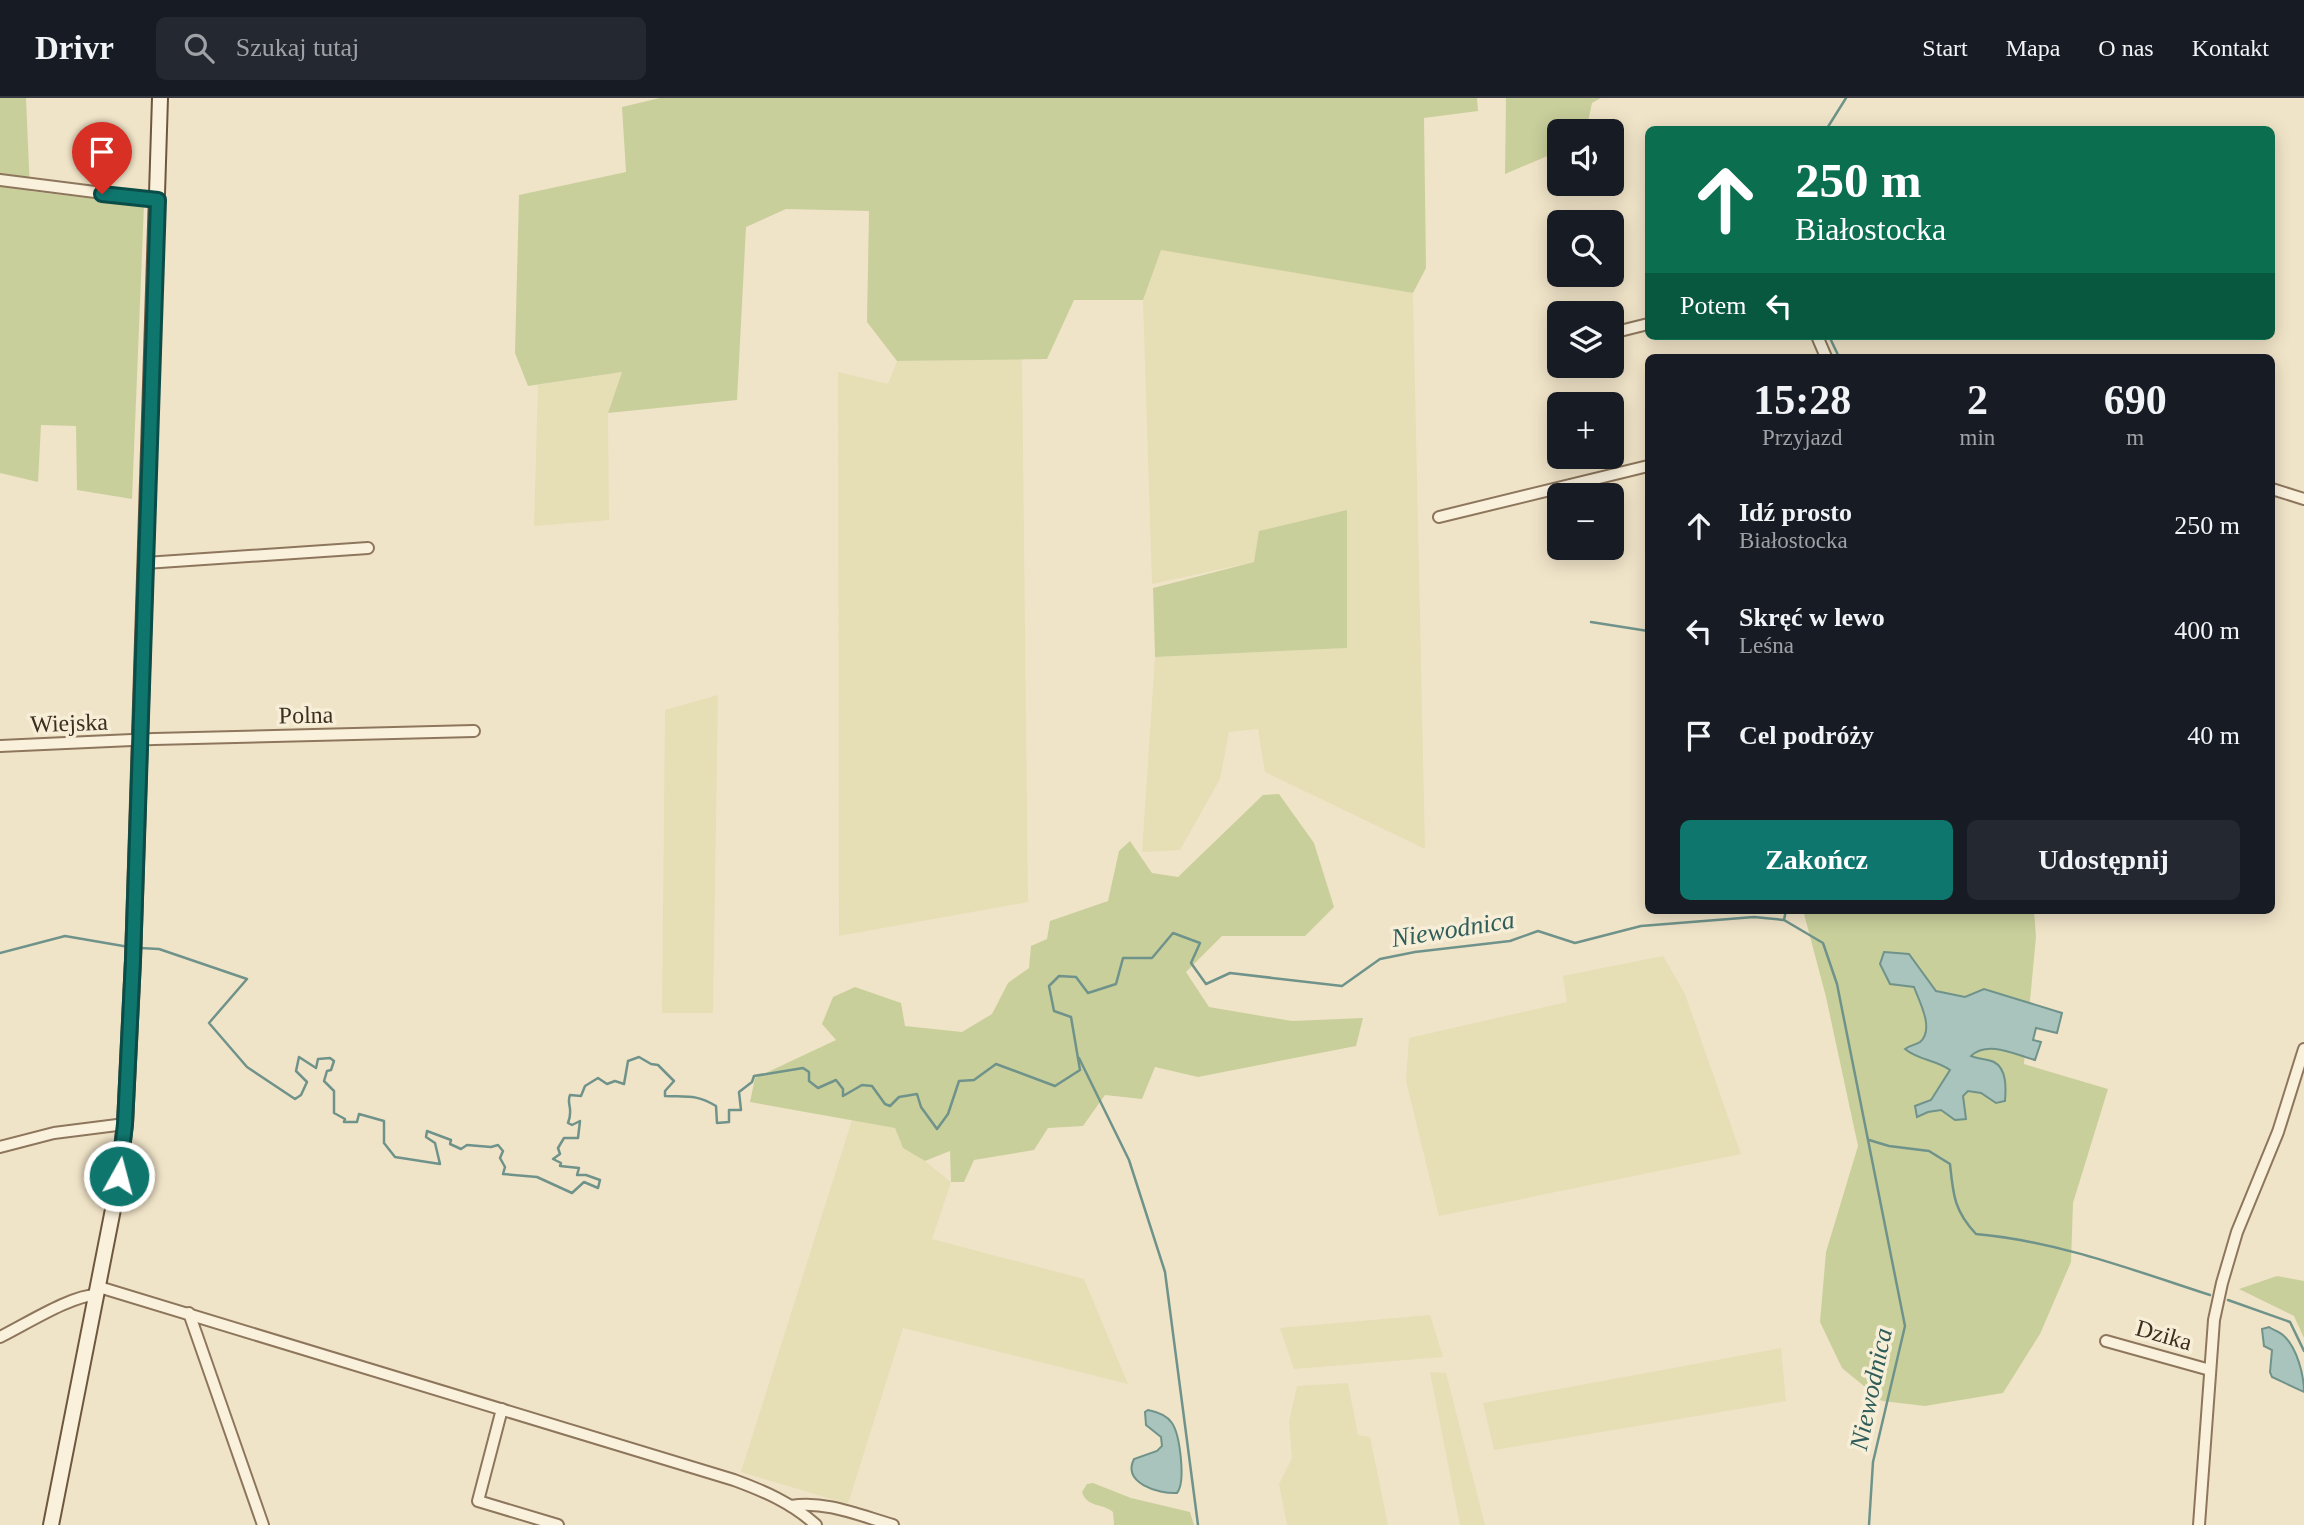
<!DOCTYPE html>
<html lang="pl">
<meta charset="utf-8">
<style>
:root{--surface:#171b24;--page:#242831;--text:#f1f3f6;--muted:#9ea1a6;--line:#363941;--accent:#0f766e}
body{margin:0;font-family:Georgia,serif;background:var(--page);color:var(--text);height:100vh;display:flex;flex-direction:column;font-size:26px;white-space:nowrap}
*{box-sizing:border-box;margin:0}
p{font-size:23px;color:var(--muted)}
.icon{flex:none;width:38px;height:38px;fill:none;stroke:currentColor;stroke-width:2;stroke-linecap:round;stroke-linejoin:round}
.map{position:relative;flex:1;overflow:hidden}
.panel{position:absolute;left:1645px;top:256px;width:630px;height:560px;display:flex;flex-direction:column;background:var(--surface);border-radius:10px;box-shadow:0 4px 18px #0003}
.panel>*{flex:none}
.hud{position:absolute;left:1645px;top:28px;width:630px;height:214px;border-radius:10px;box-shadow:0 4px 18px #0003;background:#0b6e4f;color:#fff;overflow:hidden}
.controls{position:absolute;left:1547px;top:21px;display:grid;gap:14px}
.controls a{display:grid;place-items:center;width:77px;height:77px;border-radius:10px;background:var(--surface);box-shadow:0 4px 18px #0003;font-size:35px}
.pin{position:absolute;display:grid;place-items:center;width:60px;height:60px;color:#fff;margin:-72px -30px;border-radius:50% 50% 50% 0;rotate:-45deg;box-shadow:0 0 7px #0007}
.pin .icon{rotate:45deg}
.me{position:absolute;width:77px;margin:-38px;rotate:7deg;stroke-linejoin:round;filter:drop-shadow(0 0 5px #0008)}
.turn{display:flex;align-items:center;gap:24px;height:147px;padding:0 35px;font-size:32px}
.turn .icon{width:91px;height:91px;stroke-width:2.5}
.turn b{display:block;font-size:49px;line-height:60px}
.then{display:flex;align-items:center;height:66px;padding:0 35px;background:#0003;gap:14px;font-size:26px}
.eta{display:flex;justify-content:space-evenly;align-items:center;height:119px;text-align:center}
.eta b{font-size:42px;font-weight:700;line-height:49px}
.primary-button{display:flex;gap:14px;margin-top:auto;padding:14px 35px}
.primary-button a{flex:1;height:80px;border-radius:10px;background:var(--accent);color:#fff;font-size:28px;font-weight:700;line-height:80px;text-align:center}
.primary-button a+a{background:var(--page);color:var(--text)}
ul{padding:0;list-style:none}
li{display:flex;align-items:center;gap:21px;height:105px;padding:0 35px}
li div{flex:1}
li b{display:block;font-size:26px}
li em{font-style:normal}
header{display:flex;align-items:center;gap:42px;box-sizing:border-box;height:98px;padding:0 35px;background:var(--surface);border-bottom:2px solid var(--line)}
header strong{font-size:33px}
nav{display:flex;gap:38px;margin-inline-start:auto;font-size:24px}
.search{width:490px;height:63px;background:var(--page);display:flex;align-items:center;gap:18px;box-sizing:border-box;padding:0 24px;border-radius:10px;color:var(--muted);font-size:26px}
.map>svg:first-child{display:block}
</style>
<header>
<strong>Drivr</strong>
<div class="search"><svg class="icon" aria-label="search" viewBox="0 0 24 24"><circle cx="10" cy="10" r="6"/><path d="M15 15l6 6"/></svg>Szukaj tutaj</div>
<nav><a>Start</a><a>Mapa</a><a>O nas</a><a>Kontakt</a></nav>
</header>
<div class="map">
<svg width="2304" height="1427" viewBox="0 0 2304 1427">
<rect width="100%" height="100%" fill="#f0e4c8"/>
<!-- farmland -->
<g fill="#e6deb5">
<path d="M1161,151L1413,195L1425,751L1265,674L1258,631L1229,634L1220,681L1180,752L1142,754L1155,559L1347,550V412L1254,464L1152,486L1143,202Z"/>
<path d="M1022,261L1028,804L839,838L838,274L888,286L897,263Z"/>
<path d="M622,274L608,315L609,422L534,428L538,287Z"/>
<path d="M718,597L713,915H662L665,612Z"/>
<path d="M1663,858L1685,896L1741,1056L1439,1118L1406,983L1409,940L1567,904L1563,878Z"/>
<path d="M852,1022L895,1030L903,1050L925,1063L951,1084L932,1141L1084,1181L1128,1286L903,1230L848,1406L741,1374Z"/>
<path d="M1430,1217L1443,1259L1294,1271L1280,1230Z"/>
<path d="M1781,1250L1786,1303L1494,1352L1483,1305Z"/>
<path d="M1430,1274L1446,1275L1485,1427H1460Z"/>
<path d="M1348,1285L1358,1337L1370,1339L1388,1427H1287L1279,1386L1292,1360L1289,1324L1297,1288Z"/>
</g>
<!-- green -->
<g fill="#c9cf9b">
<path d="M0,0H26L30,93L144,107L132,401L77,392L76,328L41,327L38,384L0,375Z"/>
<path d="M660,0H1477L1478,13L1424,20L1426,170L1413,195L1161,152L1143,202H1074L1047,261L897,263L867,224L869,113L786,111L746,129L737,302L608,315L622,274L528,288L515,255L519,97L626,74L622,9Z"/>
<path d="M1506,0H1601L1592,5L1586,33H1559V53L1505,76Z"/>
<path d="M1347,412V550L1155,559L1153,490L1254,464L1259,433Z"/>
<path d="M1279,696L1314,745L1334,809L1305,838H1222L1186,874L1209,909L1292,923L1363,920L1356,948L1198,979L1155,969L1142,1001L1105,997L1083,1028L1048,1030L1034,1052L974,1062L964,1084H951L950,1053L925,1063L903,1050L895,1030L750,1004L755,980L836,942L822,926L833,899L855,889L901,905L905,928L962,934L992,916L1008,885L1029,870L1031,848L1047,841L1050,823L1108,803L1119,753L1130,743L1152,775L1178,779L1263,697Z"/>
<path d="M1803,812H2034L2036,839L2024,966L2108,991L2073,1105L2071,1164L2040,1236L2003,1295L1925,1308L1882,1303L1842,1270L1820,1224L1826,1154L1858,1048L1826,899Z"/>
<path d="M2277,1178L2304,1183V1240L2294,1218L2239,1191Z"/>
<path d="M1093,1385L1131,1400L1190,1414L1194,1427H1114L1113,1414C1103,1405 1087,1410 1082,1394L1087,1386Z"/>
</g>
<!-- water -->
<g fill="#a9c4bc" stroke="#6f938a" stroke-width="2">
<path d="M1884,854L1909,856L1936,893L1965,899L1984,891L2062,915L2057,935L2036,930L2033,942L2041,944L2035,962C2016,957 1988,942 1971,958C1978,961 1988,961 1994,964C2007,971 2006,990 2005,1003L1996,1005L1981,995L1968,993L1963,998L1966,1021L1955,1022L1941,1012L1928,1014L1917,1019L1915,1008L1931,1002L1950,972C1936,962 1918,962 1905,951C1910,947 1916,947 1920,944C1935,931 1919,903 1914,889L1890,886L1880,866Z"/>
<path d="M2269,1229C2273,1232 2280,1234 2284,1238C2297,1250 2304,1277 2304,1294L2272,1279L2270,1274L2272,1252L2264,1248L2262,1231Z"/>
<path d="M1148,1312C1158,1314 1167,1317 1172,1325C1180,1337 1186,1384 1177,1395C1158,1396 1122,1385 1134,1361L1157,1353L1162,1348L1161,1339L1146,1327L1145,1314Z"/>
</g>
<g fill="none" stroke-linecap="round" stroke-linejoin="round">
<!-- stream -->
<g stroke="#6f938a" stroke-width="2.5">
<path d="M1826,32L1846,0"/>
<path d="M1829,238L1839,259"/>
<path d="M1591,524L1648,533"/>
<path d="M1784,822L1786,812"/>
<path d="M140,850L159,851L247,881L209,925L247,969L295,1001L301,997L307,984L296,973L299,959L316,970L318,961L330,960L334,963L331,972L327,973L324,983L334,993V1015L345,1021L344,1024H357L359,1016L384,1023V1045L395,1059L440,1066L435,1045L426,1039L427,1033L451,1042L450,1046L461,1051L467,1047L491,1049L498,1047L503,1053L500,1060L505,1069L503,1076L537,1079L572,1095L584,1084L598,1090L600,1082L586,1077H577L579,1070L560,1068L561,1065L553,1061L560,1056L558,1050L564,1040H578L580,1023L572,1027L568,1025C574,1010 566,1006 570,997L581,998L585,988L598,980L607,986L615,983L624,986L628,963L639,959L651,966L658,967L674,983L665,993V998C687,999 696,996 716,1008L717,1025L729,1024V1012H741L739,994L752,984L754,978L803,970L809,974V983L818,990L836,982L843,991V998L862,987L872,988L885,1006L890,1008L899,999L917,996L921,1009L937,1031L948,1016L959,983L974,982L996,966L1055,988L1080,972L1071,919L1054,913L1049,888L1059,878L1076,879L1088,895L1116,886L1123,860H1152L1173,835L1200,845L1191,865L1206,886L1230,875L1342,888L1380,861L1415,854L1510,843L1538,833L1575,845L1641,828L1754,819L1784,822L1823,845L1837,886L1905,1228L1873,1364L1869,1427"/>
<path d="M0,855L65,838L129,849"/>
<path d="M1079,960L1129,1062L1165,1174L1198,1427"/>
<path d="M1869,1042L1889,1048L1929,1053L1950,1066C1953,1096 1954,1113 1976,1136C2056,1143 2133,1172 2210,1197"/>
<path d="M2228,1202L2290,1224L2304,1253"/>
</g>
<!-- street casing -->
<g stroke="#8d765c" stroke-width="14">
<g id="street">
<path d="M0,82L158,102"/>
<path d="M1612,235L1648,226"/>
<path d="M1817,238L1826,259"/>
<path d="M1555,248L1559,247"/>
<path d="M2272,391L2304,401"/>
<path d="M1439,419L1648,368"/>
<path d="M145,465L368,450"/>
<path d="M0,648L154,641L474,633"/>
<path d="M0,1049L54,1035L125,1026"/>
<path d="M99,1189L734,1382C764,1393 792,1405 816,1427"/>
<path d="M189,1215L263,1427"/>
<path d="M0,1239C23,1228 73,1196 97,1197"/>
<path d="M2106,1243L2210,1272"/>
<path d="M502,1311L478,1403L558,1427"/>
<path d="M791,1408C825,1402 861,1418 893,1427"/>
<path d="M2199,1427L2214,1222L2222,1185L2237,1134L2278,1034L2304,951"/>
</g>
</g>
<!-- secondary casing -->
<g stroke="#6f573f" stroke-width="18">
<path id="secondary" d="M51,1427L116,1096L125,1026L133,862L160,0"/>
</g>
<!-- street -->
<use href="#street" stroke="#faf1dc" stroke-width="10"/>
<!-- secondary -->
<use href="#secondary" stroke="#faf1dc" stroke-width="14"/>
</g>
<g fill="none" stroke-linecap="round" stroke-linejoin="round">
<!-- route casing -->
<g stroke="#0a4d48" stroke-width="18">
<path id="route" d="M102,96L158,102L133,862L125,1026L119,1078"/>
</g>
<!-- route -->
<use href="#route" stroke="#0f766e" stroke-width="12"/>
</g>
<g text-anchor="middle" dominant-baseline="central" stroke-width="7" stroke-linejoin="round" paint-order="stroke">
<!-- street labels -->
<g font-size="24" fill="#3d2e20" stroke="#f7eed8">
<text transform="translate(306 617) rotate(-1)">Polna</text>
<text transform="translate(69 625) rotate(-2)">Wiejska</text>
<text transform="translate(2164 1237) rotate(16)">Dzika</text>
</g>
<!-- water labels -->
<g font-size="26" font-style="italic" fill="#2f5d5a" stroke="#f7eed8">
<text transform="translate(1453 831) rotate(-9)">Niewodnica</text>
<text transform="translate(1871 1291) rotate(-78)">Niewodnica</text>
</g>
</g>
</svg>
<div class="controls">
<a><svg class="icon" aria-label="sound" viewBox="0 0 24 24"><path d="M4 9h4l5-4v14l-5-4H4zM17 9q2 3 0 6"/></svg></a>
<a><svg class="icon" aria-label="search" viewBox="0 0 24 24"><circle cx="10" cy="10" r="6"/><path d="M15 15l6 6"/></svg></a>
<a><svg class="icon" aria-label="layers" viewBox="0 0 24 24"><path d="M12 4l9 5-9 5-9-5zM3 14l9 5 9-5"/></svg></a>
<a>+</a>
<a>−</a>
</div>
<div class="pin" style="left:102px;top:96px;background:#d93025"><svg class="icon" aria-label="arrive" viewBox="0 0 24 24"><path d="M6 21V4h12l-3 4 3 4H6"/></svg></div>
<svg class="me" style="left:119px;top:1078px" viewBox="-20 -20 40 40"><circle r="17" fill="#0f766e" stroke="#fff" stroke-width="3"/><path d="M0-11L8 9 0 5-8 9z" fill="#fff"/></svg>
<div class="hud">
<div class="turn"><svg class="icon" aria-label="ahead" viewBox="0 0 24 24"><path d="M12 20V5M6 11l6-6 6 6"/></svg><div><b>250 m</b>Białostocka</div></div>
<div class="then">Potem<svg class="icon" aria-label="left" viewBox="0 0 24 24"><path d="M17 20v-9H6M10 6l-5 5 5 5"/></svg></div>
</div>
<section class="panel">
<div class="eta">
<div><b>15:28</b><p>Przyjazd</p></div>
<div><b>2</b><p>min</p></div>
<div><b>690</b><p>m</p></div>
</div>
<ul>
<li><svg class="icon" aria-label="ahead" viewBox="0 0 24 24"><path d="M12 20V5M6 11l6-6 6 6"/></svg><div><b>Idź prosto</b><p>Białostocka</p></div><em>250 m</em></li>
<li><svg class="icon" aria-label="left" viewBox="0 0 24 24"><path d="M17 20v-9H6M10 6l-5 5 5 5"/></svg><div><b>Skręć w lewo</b><p>Leśna</p></div><em>400 m</em></li>
<li><svg class="icon" aria-label="arrive" viewBox="0 0 24 24"><path d="M6 21V4h12l-3 4 3 4H6"/></svg><div><b>Cel podróży</b></div><em>40 m</em></li>
</ul>
<div class="primary-button"><a>Zakończ</a><a>Udostępnij</a></div>
</section>
</div>
